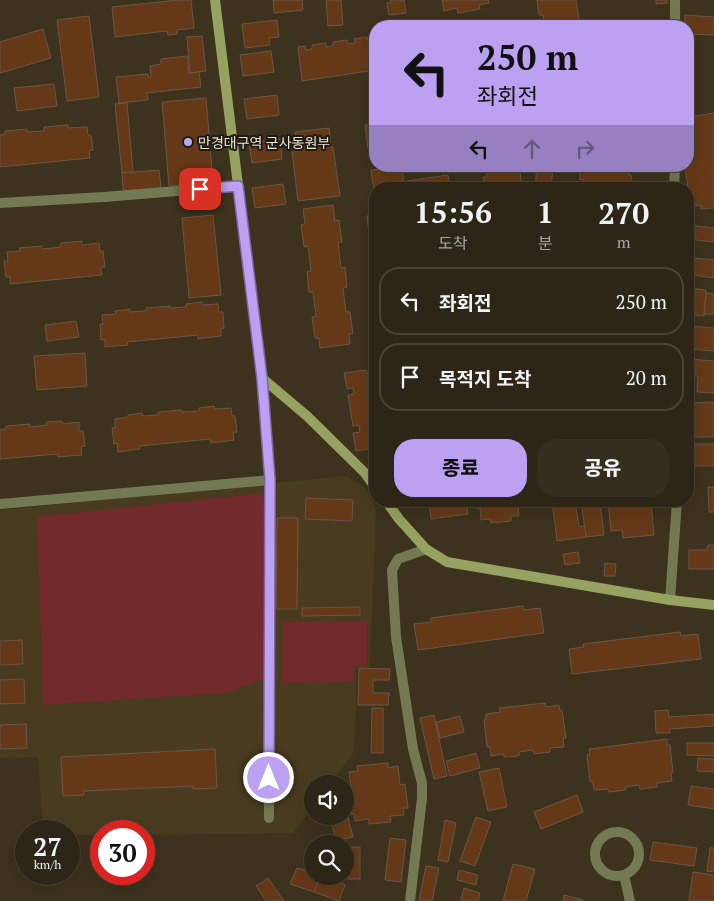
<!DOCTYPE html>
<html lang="ko">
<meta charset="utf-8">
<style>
:root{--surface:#2d2616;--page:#352e1f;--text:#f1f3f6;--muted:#a7a5a1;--line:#484335;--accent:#bca0f2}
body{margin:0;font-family:"PT Serif","Noto Sans KR",serif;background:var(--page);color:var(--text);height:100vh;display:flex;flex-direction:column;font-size:19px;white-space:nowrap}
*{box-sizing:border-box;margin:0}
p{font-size:16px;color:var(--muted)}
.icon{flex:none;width:28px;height:28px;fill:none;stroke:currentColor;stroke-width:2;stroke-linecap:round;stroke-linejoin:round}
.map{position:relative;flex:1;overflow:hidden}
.drawer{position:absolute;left:369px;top:182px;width:325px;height:325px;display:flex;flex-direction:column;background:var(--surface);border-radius:20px;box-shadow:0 5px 20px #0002,0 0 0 1px var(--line)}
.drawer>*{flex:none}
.top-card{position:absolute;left:369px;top:20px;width:325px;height:152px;border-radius:20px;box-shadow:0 5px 20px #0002,0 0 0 1px var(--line);background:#bca0f2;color:#111;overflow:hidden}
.tools{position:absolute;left:304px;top:775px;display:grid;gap:10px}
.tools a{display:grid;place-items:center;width:50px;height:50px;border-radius:50%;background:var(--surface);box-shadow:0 5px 20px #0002,0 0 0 1px var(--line);font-size:25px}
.speed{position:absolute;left:15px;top:820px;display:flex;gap:10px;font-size:25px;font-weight:700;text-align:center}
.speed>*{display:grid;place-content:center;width:65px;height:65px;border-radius:50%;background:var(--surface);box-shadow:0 5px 20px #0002,0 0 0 1px var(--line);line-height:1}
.speed small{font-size:12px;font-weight:400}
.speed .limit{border:8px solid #d22;background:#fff;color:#111}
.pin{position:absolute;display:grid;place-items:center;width:42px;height:42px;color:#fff;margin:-21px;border-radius:10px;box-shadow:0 2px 8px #0006}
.me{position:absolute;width:55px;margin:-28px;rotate:0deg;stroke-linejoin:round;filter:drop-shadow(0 0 4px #0008)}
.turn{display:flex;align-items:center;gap:18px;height:105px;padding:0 25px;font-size:22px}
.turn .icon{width:65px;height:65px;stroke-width:2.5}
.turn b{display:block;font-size:35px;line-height:42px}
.lanes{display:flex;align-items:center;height:48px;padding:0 25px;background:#0003;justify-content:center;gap:25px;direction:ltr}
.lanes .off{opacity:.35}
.eta{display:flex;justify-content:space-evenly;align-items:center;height:85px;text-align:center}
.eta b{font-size:30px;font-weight:800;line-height:35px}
.action{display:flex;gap:10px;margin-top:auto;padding:10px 25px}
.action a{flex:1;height:58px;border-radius:20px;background:var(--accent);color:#111;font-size:20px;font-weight:800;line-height:58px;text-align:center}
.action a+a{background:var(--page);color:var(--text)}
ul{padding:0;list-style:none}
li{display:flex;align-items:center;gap:15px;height:68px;margin:0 10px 8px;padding:0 15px;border:2px solid var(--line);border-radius:20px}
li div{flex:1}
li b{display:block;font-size:19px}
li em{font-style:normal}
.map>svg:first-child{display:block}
</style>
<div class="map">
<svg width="714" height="901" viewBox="0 0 714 901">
<rect width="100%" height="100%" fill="#3c321d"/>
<!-- built -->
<path fill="#483b1f" d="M347,476L365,488L376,510L370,667L357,668L354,752L330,784H312V808L293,833L144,835V831H101V835H69V831H43L38,757L0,758V510Z"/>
<!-- green -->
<g fill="#732a2a">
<path d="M264,493L263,679L227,693L43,705L37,517Z"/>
<path d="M367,621V666H355L354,682L281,683L283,622Z"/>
</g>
<!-- building -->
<g fill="#653918" stroke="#6b5546">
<path d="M178,0H191L194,28L177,30V34L168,35L167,31L115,37L112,7Z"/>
<path d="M273,0H302L303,10L274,13Z"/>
<path d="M326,0H341L343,25L328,26Z"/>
<path d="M390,0H404L406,13L389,15L387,3H391Z"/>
<path d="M442,0H488L489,3L479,5L480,9L458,13L457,8L444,11Z"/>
<path d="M537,0H576L580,26H541L540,22H544L543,15H539Z"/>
<path d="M656,0H667V3L656,4Z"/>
<path d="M685,15L714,17V35L688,34V26H685Z"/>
<path d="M89,16L99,97L67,101L57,20Z"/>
<path d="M277,20L279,37L269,38L270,45L245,48L242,24Z"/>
<path d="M43,29L51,58L0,73V42Z"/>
<path d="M202,36L206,71L190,73L187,37Z"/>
<path d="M374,36H375V70L302,81L298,47L305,46L306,50L312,49V45L326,43V47L333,46V42L347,40L348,44L355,43L354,39L367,37L368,41L375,40Z"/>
<path d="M271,51L274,72L243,76L240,55Z"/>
<path d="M187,56L189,73L199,72L201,87L147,93L148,100L119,103L116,77L148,74L149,78L151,77L150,66L161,64V59Z"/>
<path d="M54,84L57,106L17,111L14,88Z"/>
<path d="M277,95L279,115L247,119L244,99Z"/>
<path d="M206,98L213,182L169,186L162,102Z"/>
<path d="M127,103L133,172L122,173L115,104Z"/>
<path d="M714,113V208L701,209V205L694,206L693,194H689L685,166H688V121H690V117Z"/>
<path d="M375,124V147L368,148L365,125Z"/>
<path d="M68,125V128L87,127L88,135H91L93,150L89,151L90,158L0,167V135L5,134V131L27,129V132L44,131V127Z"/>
<path d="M329,128L331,147H333L340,196L298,201L292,152L298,151L295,132Z"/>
<path d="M280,139L282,159L252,163L249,143Z"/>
<path d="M440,166H456L457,171L442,173Z"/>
<path d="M482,166H515L516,173L520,172L522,188L485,189L483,177H487L486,170L482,171Z"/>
<path d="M537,166H553L551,189H535Z"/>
<path d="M596,166H628L629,175H631L633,189H584L583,179L580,180L579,169Z"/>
<path d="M402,167L404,187L391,189H375V191H374L371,170Z"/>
<path d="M159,170L161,188L123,191L122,173Z"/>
<path d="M448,175L450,189H409L407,181Z"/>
<path d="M283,184L286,204L255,208L252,188Z"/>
<path d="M333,205L335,221L339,220L342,242H338L341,268L345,267L347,287L343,288L346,312H350L353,334H349L350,344L320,348L319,338H315L312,317L316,316L313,292H309L307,272L311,271L308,246L304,247L301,225L305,224L303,209Z"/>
<path d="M375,214V232L369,233L367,216Z"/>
<path d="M213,215L221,295L189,298L182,218Z"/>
<path d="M688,225L714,228V242L688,239Z"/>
<path d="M82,241V245L99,243L100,251H103L105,267H101L102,275L10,284V277H6L4,261H8L7,252L20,251L19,248L42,246V249L61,247V243Z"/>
<path d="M693,258L714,260V278L691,275Z"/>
<path d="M688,288L706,290L704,316L688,315Z"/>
<path d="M706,293L714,294V314H704Z"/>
<path d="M202,302V305L218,304L219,312H223L224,328H221V336L198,339V335L127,342L128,345L105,347V339L101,340L100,324H103L102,315L116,314L115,311L130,309V312L146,311V308L170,306V308L186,307V304Z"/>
<path d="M76,321L79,337L47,341L45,325Z"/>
<path d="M688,326L714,328V351L688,349Z"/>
<path d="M85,353L87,386L37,390L34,356Z"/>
<path d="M691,359L714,361V393L697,392L698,376H691Z"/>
<path d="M366,370L367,373L375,371V448L356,451L353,433L360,432L359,425L353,426L348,395L354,394L353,388L347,389L344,373Z"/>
<path d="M714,402V437H688V403Z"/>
<path d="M214,406L215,409L231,408L232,416H235L237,432H233L234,440L211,443L210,439L140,446V449L118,452L117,443L114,444L112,428H115V419L128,417V415L142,413L143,416L158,415V412L182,410V412L199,411V408Z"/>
<path d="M62,421L63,424L79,422V431H83L85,446L81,447L82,455L58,457V454L0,459V430L6,429V426L30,424V427L47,425L46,422Z"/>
<rect x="690" y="444" width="24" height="22"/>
<path d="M708,487H714V512H709Z"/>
<path d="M306,498L353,500L352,521L305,519Z"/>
<path d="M429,501H466L468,514L431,519Z"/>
<path d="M474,501H523V502L518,503L519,516H511V521L491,523L490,519L481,520L480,508H475Z"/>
<path d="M552,501H575L579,527L585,526L586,537L557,541Z"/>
<path d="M581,501H600L604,535L586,537Z"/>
<path d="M608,501H651L654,535L623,538L622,530L611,531Z"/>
<path d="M277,518H298L297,609H276Z"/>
<path d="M708,545H714V569H689V550H707Z"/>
<path d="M578,552L580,563L565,565L563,554Z"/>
<path d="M605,563L616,564L615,576H604Z"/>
<path d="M523,606L524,610L540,608L544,633L418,650L414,624L431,622V618Z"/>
<path d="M360,607V615L302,616V608Z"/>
<path d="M680,632L681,636L698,634L701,659L572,674L569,649L584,647L583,644Z"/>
<path d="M22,640L23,664L0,665V641Z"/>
<path d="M359,668L390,669L389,680H373V693H389L388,705H358Z"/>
<path d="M24,679L25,703L0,704V680Z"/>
<path d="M545,703L546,707L559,705L560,711L562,710L566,738H563L564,747L550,748V752L534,754L533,750L519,752V756L504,757V754L491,756L490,747H487L484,720L486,719V714L500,712L499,708Z"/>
<path d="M372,708H383V753H371Z"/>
<path d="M668,710L669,717L714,714V726L669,729L670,733H656L655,711Z"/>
<path d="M434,715L447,776L434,779L420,718Z"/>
<path d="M460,716L464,732L440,738L436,722Z"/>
<path d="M26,724L27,748L0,749V725Z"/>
<path d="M667,739V745H670L673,772L671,773L672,781L657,783V787L640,789L639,785L625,787L626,790L609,792L608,789L594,790L593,782H590L587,755H590L589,749Z"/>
<path d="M687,743H714V756L687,755Z"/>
<path d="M215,749L217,788L193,789V786L84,791V795L63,796L61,757Z"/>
<path d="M476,753L480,768L450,776L446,761Z"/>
<path d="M698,758L714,759V772L697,771Z"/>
<path d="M388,763V768L398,766L400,785L405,784L408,808H403L404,815L390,816L391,822L369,824V819L355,821L354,814H350L348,797L352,796L349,772L358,771L357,766Z"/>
<path d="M499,768L507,807L488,811L479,772Z"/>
<path d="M691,786L714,789V809L688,805Z"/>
<path d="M577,795L583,812L541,829L534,812Z"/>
<path d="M345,805L353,837L336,841L330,816H345Z"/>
<path d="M476,817L491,822L475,866L460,861Z"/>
<path d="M445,820L456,823L448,862L438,860Z"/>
<path d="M390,838L406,840L401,882L385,880Z"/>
<path d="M653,842L697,848L694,866L650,860Z"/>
<path d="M348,847H360V879H348V871H345V859H348Z"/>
<path d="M710,848H714V872L707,871Z"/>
<path d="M513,864L535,869L526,901H503Z"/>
<path d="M426,866L439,868L432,901H419Z"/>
<path d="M297,868L312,872V876H321L314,892L290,884Z"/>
<path d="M459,870L478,875L476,885L457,880Z"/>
<path d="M693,872L714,875V901H689Z"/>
<path d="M321,876H325L345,885L339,901L314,892Z"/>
<path d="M268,878L284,901H266L256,886Z"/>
<path d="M464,888L480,893L478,901H461Z"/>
<path d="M564,895L583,900V901H563Z"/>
</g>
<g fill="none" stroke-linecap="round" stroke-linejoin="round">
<!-- street -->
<g stroke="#737a53" stroke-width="10">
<path d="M675,26V0"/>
<path d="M674,189L675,166"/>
<path d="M0,203L104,197L238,186"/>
<path d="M0,504L270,480L269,818"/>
<path d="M670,600L677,501"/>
<circle cx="617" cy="854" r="22"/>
<path d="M624,875L630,901"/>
<path d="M410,901L422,798V783L413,749L396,637L392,570L398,559L426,549"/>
</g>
<!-- secondary -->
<g stroke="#96a261" stroke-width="10">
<path d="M215,0L262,378L270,480"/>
<path d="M262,378L307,416L365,473L375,487"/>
<path d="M386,501L399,519L426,549L447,562L670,600L714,605"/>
</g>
</g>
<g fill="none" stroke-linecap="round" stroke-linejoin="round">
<!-- route casing -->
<g stroke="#7a689d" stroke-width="12">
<path id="route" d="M200,189L238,186L262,378L270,480L269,778"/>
</g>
<!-- route -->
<use href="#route" stroke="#bca0f2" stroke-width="9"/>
</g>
<!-- markers -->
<circle fill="#b5acf8" stroke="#1f1b11" stroke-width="2" cx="188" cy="142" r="5"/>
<g text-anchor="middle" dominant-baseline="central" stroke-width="4" stroke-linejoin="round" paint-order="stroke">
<!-- poi labels -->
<g font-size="14" fill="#eae4d7" stroke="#1f1b11" text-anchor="start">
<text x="198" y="142">만경대구역 군사동원부</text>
</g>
</g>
</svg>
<div class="tools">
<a><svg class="icon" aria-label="sound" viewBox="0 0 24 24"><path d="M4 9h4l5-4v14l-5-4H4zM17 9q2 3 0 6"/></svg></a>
<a><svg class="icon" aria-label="search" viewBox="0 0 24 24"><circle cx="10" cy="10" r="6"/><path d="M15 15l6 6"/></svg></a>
</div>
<div class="speed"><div>27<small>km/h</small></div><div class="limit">30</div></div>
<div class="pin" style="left:200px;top:189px;background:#d93025"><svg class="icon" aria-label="arrive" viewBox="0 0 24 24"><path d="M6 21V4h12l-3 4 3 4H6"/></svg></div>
<svg class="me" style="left:269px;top:778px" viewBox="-20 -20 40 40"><circle r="17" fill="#bca0f2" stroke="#fff" stroke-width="3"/><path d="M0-11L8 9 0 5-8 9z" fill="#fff"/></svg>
<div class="top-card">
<div class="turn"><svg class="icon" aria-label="left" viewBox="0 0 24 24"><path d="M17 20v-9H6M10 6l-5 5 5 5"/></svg><div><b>250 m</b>좌회전</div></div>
<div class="lanes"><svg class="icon" aria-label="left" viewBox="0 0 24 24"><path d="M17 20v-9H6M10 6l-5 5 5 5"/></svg><svg class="icon off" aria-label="ahead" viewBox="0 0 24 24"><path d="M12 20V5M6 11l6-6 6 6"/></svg><svg class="icon off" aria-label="right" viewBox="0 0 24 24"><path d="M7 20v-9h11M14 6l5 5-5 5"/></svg></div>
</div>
<section class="drawer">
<div class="eta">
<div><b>15:56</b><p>도착</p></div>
<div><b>1</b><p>분</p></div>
<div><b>270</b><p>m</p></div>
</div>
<ul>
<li><svg class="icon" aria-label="left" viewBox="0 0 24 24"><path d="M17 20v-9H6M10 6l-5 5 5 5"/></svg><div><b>좌회전</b></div><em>250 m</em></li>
<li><svg class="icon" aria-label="arrive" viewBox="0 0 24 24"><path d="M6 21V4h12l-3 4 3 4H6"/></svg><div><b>목적지 도착</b></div><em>20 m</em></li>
</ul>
<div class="action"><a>종료</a><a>공유</a></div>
</section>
</div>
